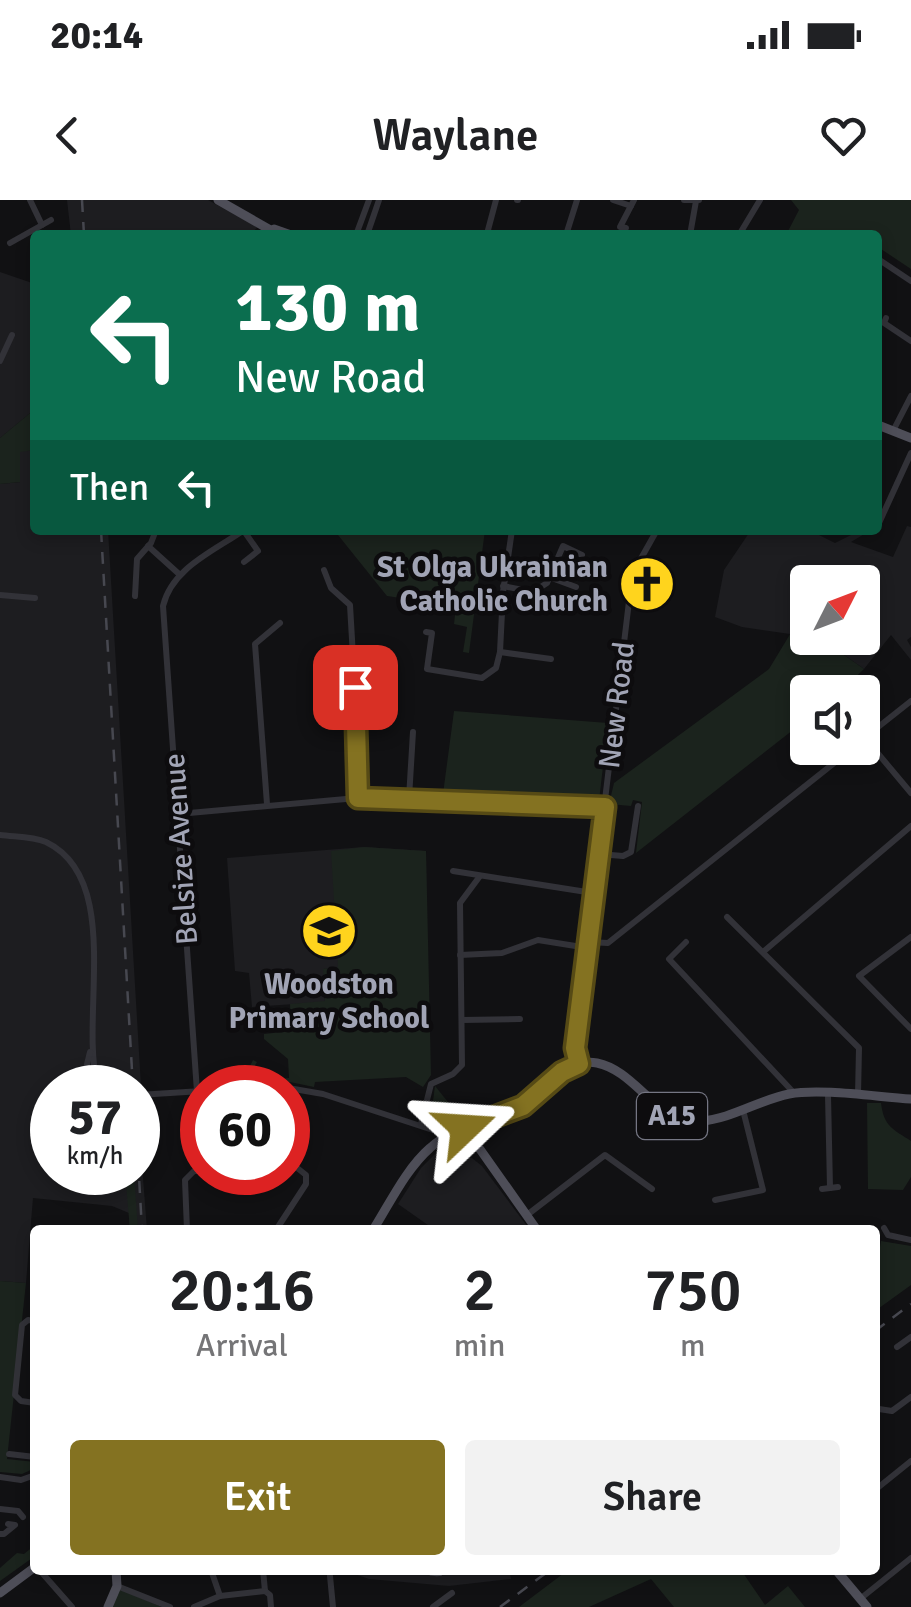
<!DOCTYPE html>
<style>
:root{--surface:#fff;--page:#f2f2f2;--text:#202124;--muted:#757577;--accent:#847221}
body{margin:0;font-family:Signika,sans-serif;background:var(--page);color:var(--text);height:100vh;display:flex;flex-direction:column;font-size:38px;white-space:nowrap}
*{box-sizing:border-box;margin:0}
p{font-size:32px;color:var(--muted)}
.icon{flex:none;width:55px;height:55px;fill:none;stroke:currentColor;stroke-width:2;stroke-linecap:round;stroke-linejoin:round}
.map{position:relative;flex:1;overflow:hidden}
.sheet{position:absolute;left:30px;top:1025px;width:850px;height:350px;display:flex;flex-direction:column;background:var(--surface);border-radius:10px;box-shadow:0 5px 15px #0003}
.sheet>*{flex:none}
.banner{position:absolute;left:30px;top:30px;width:852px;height:305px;border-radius:10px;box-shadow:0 5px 15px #0003;background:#0b6e4f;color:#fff;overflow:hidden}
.needle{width:65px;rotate:48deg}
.tools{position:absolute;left:790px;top:365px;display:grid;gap:20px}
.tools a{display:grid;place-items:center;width:90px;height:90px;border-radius:10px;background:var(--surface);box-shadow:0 5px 15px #0003;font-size:50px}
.speed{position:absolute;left:30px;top:865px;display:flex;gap:20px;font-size:50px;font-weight:700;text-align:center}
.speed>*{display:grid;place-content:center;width:130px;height:130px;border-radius:50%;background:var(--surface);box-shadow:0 5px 15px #0003;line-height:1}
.speed small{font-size:25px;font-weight:400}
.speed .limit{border:15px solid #d22;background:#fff;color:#111}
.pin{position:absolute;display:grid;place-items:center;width:85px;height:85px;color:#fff;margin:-42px;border-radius:20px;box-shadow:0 5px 15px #0006}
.me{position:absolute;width:110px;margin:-55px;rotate:70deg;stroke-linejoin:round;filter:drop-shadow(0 0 8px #0008)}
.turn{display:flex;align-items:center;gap:35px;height:210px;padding:0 40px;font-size:45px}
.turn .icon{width:130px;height:130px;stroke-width:2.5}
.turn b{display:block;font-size:70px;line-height:85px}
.then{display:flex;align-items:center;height:95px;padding:0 40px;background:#0003;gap:20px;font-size:38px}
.eta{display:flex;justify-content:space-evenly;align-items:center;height:170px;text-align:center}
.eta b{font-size:60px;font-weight:600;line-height:70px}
.primary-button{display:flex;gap:20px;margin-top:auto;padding:20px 40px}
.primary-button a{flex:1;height:115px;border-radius:10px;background:var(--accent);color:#fff;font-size:40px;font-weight:600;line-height:115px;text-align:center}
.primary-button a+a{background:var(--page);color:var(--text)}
.status{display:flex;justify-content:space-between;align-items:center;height:70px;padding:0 50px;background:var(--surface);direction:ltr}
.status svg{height:28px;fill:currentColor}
header{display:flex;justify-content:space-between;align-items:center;height:130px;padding:0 40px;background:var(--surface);font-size:45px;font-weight:600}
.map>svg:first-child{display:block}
</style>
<div class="status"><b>20:14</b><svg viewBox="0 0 49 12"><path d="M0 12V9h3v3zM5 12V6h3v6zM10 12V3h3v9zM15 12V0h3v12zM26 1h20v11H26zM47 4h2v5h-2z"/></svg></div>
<header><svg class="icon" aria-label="back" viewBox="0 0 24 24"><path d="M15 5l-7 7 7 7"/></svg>Waylane<svg class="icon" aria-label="heart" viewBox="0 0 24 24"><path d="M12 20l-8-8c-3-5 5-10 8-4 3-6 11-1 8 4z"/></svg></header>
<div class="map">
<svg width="911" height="1407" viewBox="0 0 911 1407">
<rect width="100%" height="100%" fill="#111113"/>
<!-- built -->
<g fill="#1d1d20">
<path d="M67,0H208L258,27L249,35H71Z"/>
<path d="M0,72L35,84V209L0,238Z"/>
<path d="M35,250V330H108L141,886L52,888V972H138V912L147,1030H130L129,1013L112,1006L33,998L26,1083L0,1081V284L20,282V251Z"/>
<path d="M907,326L911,327V437L907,440L911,447V460L891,435L864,469L820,438H862V382H808L807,428L798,421L790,434L742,427L715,417L724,370L751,330L758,335L761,330H809L835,343L861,330H871L851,342L893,357Z"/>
<path d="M364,647L426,651L427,760L324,769L325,802L252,807L249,773L235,771L227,658Z"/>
<path d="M453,943L482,966L530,1030H435L398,1004L421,968L440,949Z"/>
<path d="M343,1370H509L511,1379L449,1386L369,1379Z"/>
</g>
<!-- green -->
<g fill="#1b231d">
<path d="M791,0H911V69L878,47V35H786L799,10Z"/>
<path d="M35,209V250L20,252V282L0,284V238Z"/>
<path d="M334,330H485L469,453L463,452L467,427L454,424L456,406L387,396Z"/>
<path d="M798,421L807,428L808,438H820L864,469L840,492H808L807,519L636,653L642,602L633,600L631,606L609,604L614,583L769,469Z"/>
<path d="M454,511L608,523L599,601L443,594Z"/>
<path d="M364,647L426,651L431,875L423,887L406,877L315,882L314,887L290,882L255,883L249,868L253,860L257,862L254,867L257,880L289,878L288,859L264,839V834L291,831L290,804L325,801L323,769L338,767L331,651Z"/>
<path d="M435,886L460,917L441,922L431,916Z"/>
<path d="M867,903H881C884,927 893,929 911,941V977L903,990L868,989Z"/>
<path d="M125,973H134L138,1030H130Z"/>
<path d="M881,1041L911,1046V1085L875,1111V1047H880Z"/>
<path d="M0,1081L26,1083L7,1259L35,1262V1268L22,1274L0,1272Z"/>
<path d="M35,1345V1356L0,1381V1368L17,1353L24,1354Z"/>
<path d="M568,1370H741L765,1405L788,1386L805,1407H674L651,1379L589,1407H519Z"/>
<path d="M119,1389L162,1407H111Z"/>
</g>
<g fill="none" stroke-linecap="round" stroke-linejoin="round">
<!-- minor -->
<g stroke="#323238" stroke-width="6">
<path d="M30,0L42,25"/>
<path d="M517,0H518"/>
<path d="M613,0L631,6"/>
<path d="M684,0H699"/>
<path d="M626,28L620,27L634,0"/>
<path d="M356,35L369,0"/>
<path d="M367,35L379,0"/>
<path d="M491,35L488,30L496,0"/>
<path d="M566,35L577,0"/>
<path d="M690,35L696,1"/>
<path d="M739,35L760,0"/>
<path d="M10,43L51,20"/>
<path d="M878,59L911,81"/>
<path d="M886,118L884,123L911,141"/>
<path d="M0,161L12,135"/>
<path d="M893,231L911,196"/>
<path d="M879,323L911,253"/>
<path d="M244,331L258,351L244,362"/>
<path d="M148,346L179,374"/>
<path d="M324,370L331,388L350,405L358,542L357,598"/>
<path d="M549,377L576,387"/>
<path d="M503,386L533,392L547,383L563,346L582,355"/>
<path d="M0,395L35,398"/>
<path d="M135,396L137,359L151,343L156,330"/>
<path d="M426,432L432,433L427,469L482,478L496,468L500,452L503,392L512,330"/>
<path d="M500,452L551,459"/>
<path d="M865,538L911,593"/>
<path d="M863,539L911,501"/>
<path d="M409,598L413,532"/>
<path d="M267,604L255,444L280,423"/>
<path d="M178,614L357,598L605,607"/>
<path d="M0,635C15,637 32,636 46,642C123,679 80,815 97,882"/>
<path d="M599,654L623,656L631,652L638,606"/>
<path d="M453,671L593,693"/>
<path d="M727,717L859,848L858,895"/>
<path d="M911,737L859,776L911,829"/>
<path d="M589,742L608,743L853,548"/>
<path d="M686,742L669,759L794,893"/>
<path d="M763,752L911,626"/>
<path d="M460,755L502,753L538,740L588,748"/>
<path d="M462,820L520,819"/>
<path d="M579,863L575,848L631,385L639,362L657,330"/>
<path d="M82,885L90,852"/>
<path d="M81,886L91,880L102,888"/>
<path d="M288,888L323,894L448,935"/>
<path d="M138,895L202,891"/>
<path d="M828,895L830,988"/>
<path d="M421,924L431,884L453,874L462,865L460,703L480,676"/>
<path d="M202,963L163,406C172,368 214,351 244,330"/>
<path d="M822,989L838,987"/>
<path d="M715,1000L763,990L743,910"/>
<path d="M527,1015L605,955L652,989"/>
<path d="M60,1028L81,1030"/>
<path d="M884,1028L888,1035L911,1040"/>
<path d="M187,1030L185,980L194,971H202"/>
<path d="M276,1030L306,984V975L296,967L288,968"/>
<path d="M35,1121L28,1120L22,1125L15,1195L21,1201L35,1203"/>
<path d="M897,1147L911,1137"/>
<path d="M875,1204L879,1209L892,1211L911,1197"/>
<path d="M9,1254L35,1257"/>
<path d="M0,1277L21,1280L35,1275"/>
<path d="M875,1290L911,1261"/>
<path d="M0,1309L18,1311L23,1317"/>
<path d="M0,1334H4L15,1325L8,1324"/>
<path d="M211,1370L220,1396"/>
<path d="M263,1370L265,1391L270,1395L271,1407"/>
<path d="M43,1374L72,1407"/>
<path d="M330,1376L333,1407"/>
<path d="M117,1386L170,1407"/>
<path d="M860,1399L911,1358"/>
<path d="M194,1407L220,1396L265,1391"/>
<path d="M433,1407L452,1393"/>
</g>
<!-- major -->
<g stroke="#4e4e58" stroke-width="9">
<path d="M218,0L279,35"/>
<path d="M274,29L291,35"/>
<path d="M878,225L911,238"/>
<path d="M465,928L537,1030"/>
<path d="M373,1030C390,1003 406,969 430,948C455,925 492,925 520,908C545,892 563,857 597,863C637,871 657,925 701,921C731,919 759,900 789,894C821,888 877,897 911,899"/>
<path d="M836,1370L867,1407"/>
<path d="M0,1393L35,1367"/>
<path d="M108,1407L117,1386L116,1370"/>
</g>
<!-- rail -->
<g stroke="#474850" stroke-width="2.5" stroke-dasharray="12 10" stroke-linecap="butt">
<path d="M82,0L84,35"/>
<path d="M101,330L133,888"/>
<path d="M138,959L142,1030"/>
<path d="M875,1131L911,1104"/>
<path d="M386,1370L437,1375L497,1370"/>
<path d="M500,1407L550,1370"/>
</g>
</g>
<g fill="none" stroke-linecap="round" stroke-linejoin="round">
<!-- route casing -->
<g stroke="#564a15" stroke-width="25">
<path id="route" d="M355,487L358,598L605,607L575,848L579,864L562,872L523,906L465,928"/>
</g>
<!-- route -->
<use href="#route" stroke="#847221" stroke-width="18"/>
</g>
<!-- icons -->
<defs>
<g id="church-disc" transform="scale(2.875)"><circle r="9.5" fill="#ffd41d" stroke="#0d0c0e"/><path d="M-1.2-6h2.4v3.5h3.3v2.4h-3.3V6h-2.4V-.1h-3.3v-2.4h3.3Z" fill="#111"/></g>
<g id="school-disc" transform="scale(2.875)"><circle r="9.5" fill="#ffd41d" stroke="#0d0c0e"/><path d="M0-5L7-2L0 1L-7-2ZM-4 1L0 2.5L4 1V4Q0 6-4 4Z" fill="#111"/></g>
</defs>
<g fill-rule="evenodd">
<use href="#church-disc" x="647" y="384"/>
<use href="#school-disc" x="329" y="731"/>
</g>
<g text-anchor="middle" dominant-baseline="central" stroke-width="9" stroke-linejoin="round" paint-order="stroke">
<!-- shield labels -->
<rect fill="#0d0c0e" stroke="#757683" stroke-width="2.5" x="637" y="893" width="70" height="46" rx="8"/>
<g font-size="28" font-weight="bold" fill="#a1a4b5">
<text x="672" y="916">A15</text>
</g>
<!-- poi labels -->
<g font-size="30" font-weight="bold" fill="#a1a4b5" stroke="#0d0c0e" text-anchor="end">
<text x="608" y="367">St Olga Ukrainian<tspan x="608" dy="34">Catholic Church</tspan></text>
<text x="329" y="784" text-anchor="middle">Woodston<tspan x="329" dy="34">Primary School</tspan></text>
</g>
<!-- street labels -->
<g font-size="30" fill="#a1a4b5" stroke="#0d0c0e">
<text transform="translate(617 505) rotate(-83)">New Road</text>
<text transform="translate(181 649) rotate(-94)">Belsize Avenue</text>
</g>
</g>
</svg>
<div class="tools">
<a><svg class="needle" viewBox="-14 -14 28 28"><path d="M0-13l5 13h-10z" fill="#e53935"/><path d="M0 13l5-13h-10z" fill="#757577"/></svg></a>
<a><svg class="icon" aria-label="sound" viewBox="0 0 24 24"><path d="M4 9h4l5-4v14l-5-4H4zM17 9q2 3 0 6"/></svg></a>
</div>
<div class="speed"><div>57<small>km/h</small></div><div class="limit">60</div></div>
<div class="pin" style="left:355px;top:487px;background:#d93025"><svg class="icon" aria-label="arrive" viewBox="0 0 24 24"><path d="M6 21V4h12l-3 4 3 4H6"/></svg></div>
<svg class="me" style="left:465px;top:928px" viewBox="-20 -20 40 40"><path d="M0-17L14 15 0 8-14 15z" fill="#847221" stroke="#fff" stroke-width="4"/></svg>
<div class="banner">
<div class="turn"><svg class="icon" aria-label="left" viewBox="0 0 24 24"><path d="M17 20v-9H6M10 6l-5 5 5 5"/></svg><div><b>130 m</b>New Road</div></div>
<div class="then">Then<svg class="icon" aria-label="left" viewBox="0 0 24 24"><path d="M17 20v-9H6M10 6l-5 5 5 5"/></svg></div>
</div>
<section class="sheet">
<div class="eta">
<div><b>20:16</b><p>Arrival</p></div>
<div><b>2</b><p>min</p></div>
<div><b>750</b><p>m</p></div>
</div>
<div class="primary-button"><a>Exit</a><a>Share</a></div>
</section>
</div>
